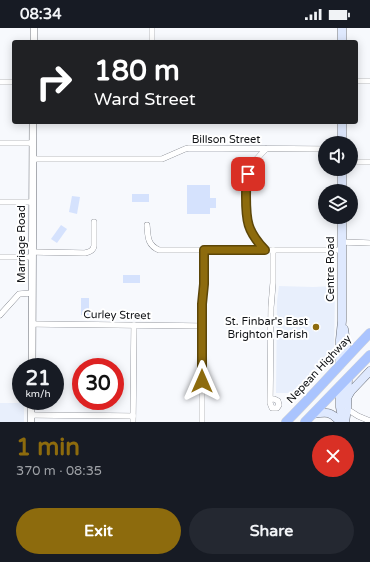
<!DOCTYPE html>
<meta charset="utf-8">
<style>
:root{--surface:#171b24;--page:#242831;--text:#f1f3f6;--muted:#9ea1a6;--accent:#8d6b0d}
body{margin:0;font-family:"Varela Round",sans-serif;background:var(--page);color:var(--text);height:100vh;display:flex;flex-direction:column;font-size:15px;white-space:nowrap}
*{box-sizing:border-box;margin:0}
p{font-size:13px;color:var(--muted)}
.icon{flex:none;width:22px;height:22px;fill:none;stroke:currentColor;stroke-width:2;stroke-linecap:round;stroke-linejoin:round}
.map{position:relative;height:394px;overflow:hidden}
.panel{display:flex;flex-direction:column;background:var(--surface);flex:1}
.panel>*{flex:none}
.guide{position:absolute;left:12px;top:12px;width:346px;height:84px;border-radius:4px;box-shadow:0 2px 10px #0003;background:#202124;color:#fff;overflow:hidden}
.buttons{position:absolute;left:318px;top:108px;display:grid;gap:8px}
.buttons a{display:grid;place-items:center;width:40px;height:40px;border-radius:50%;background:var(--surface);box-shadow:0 2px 10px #0003;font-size:20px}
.speed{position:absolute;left:12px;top:330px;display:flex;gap:8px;font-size:20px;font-weight:700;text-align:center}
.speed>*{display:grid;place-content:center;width:52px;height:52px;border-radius:50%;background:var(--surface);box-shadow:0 2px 10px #0003;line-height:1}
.speed small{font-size:10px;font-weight:400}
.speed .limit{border:6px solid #d22;background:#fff;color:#111}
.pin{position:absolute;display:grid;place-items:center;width:34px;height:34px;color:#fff;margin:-17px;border-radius:8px;box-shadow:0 2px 6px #0006}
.me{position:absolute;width:44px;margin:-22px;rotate:0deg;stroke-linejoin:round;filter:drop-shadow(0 0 3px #0008)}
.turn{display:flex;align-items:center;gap:14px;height:84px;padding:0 16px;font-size:18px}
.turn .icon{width:52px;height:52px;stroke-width:2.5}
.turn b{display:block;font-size:28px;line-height:34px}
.round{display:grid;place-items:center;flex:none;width:42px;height:42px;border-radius:21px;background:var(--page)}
.head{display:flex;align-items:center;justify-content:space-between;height:68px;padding:0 16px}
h1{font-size:24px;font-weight:700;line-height:30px;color:var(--accent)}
.primary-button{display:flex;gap:8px;margin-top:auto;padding:8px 16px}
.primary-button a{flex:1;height:46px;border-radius:24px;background:var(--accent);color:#fff;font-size:16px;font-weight:700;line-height:46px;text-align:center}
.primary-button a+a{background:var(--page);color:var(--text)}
.status{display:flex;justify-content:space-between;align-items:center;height:28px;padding:0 20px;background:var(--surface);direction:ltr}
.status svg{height:11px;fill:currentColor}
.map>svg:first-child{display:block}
</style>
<div class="status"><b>08:34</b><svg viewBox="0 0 49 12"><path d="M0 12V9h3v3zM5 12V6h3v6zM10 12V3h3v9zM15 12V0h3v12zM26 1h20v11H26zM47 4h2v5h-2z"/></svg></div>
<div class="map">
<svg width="370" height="394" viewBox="0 0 370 394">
<rect width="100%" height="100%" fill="#f7f9fd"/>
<!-- built -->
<g fill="#e8effc">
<path d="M279,258L313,259L335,258L334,325L300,365H276L277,273Z"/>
<rect x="0" y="375" width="24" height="19"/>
</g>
<!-- green -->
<g fill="#d5e2fd">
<path d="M187,157H210V170H216V180H210V186H187Z"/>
<rect x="132" y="166" width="17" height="8"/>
<path d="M72,168L80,169L77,186L69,184Z"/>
<path d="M61,197L67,201L57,215L51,211Z"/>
<rect x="123" y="247" width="17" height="8"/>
<path d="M81,270H89V288L81,287Z"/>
</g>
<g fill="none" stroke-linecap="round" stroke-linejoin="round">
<!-- minor casing -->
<g stroke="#6a6e77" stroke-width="6">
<g id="minor">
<path d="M152,14V0"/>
<path d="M356,53H370"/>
<path d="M0,54H14"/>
<path d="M0,115H33"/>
<path d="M33,131H162L185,121L189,120L325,121"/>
<path d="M351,134H370"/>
<path d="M0,174H33"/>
<path d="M147,197C148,208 147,217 159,222H342"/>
<path d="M342,214L370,215"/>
<path d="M265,222C259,216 252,208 249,199C245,187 245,152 250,141C254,133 260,127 266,121"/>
<path d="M32,224L85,225C89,224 93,223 94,218V194"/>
<path d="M0,229H32"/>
<path d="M0,287L19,266L32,265"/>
<path d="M32,296L202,298"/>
<path d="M270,371H274L278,373L279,377L277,380H272L270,375L271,279L273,255V222"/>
<path d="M347,381L358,388L370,393"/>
<path d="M31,387L133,388"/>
<path d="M133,394L134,297"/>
<path d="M202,394V276L204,256V222"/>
</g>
</g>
<!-- tertiary casing -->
<g stroke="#6a6e77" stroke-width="8">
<g id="tertiary">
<path d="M34,14V0"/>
<path d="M32,339L33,94"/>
<path d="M31,394V373"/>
</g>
</g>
<!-- secondary casing -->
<g stroke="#6a6e77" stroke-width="9">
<g id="secondary">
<path d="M342,14V0"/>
<path d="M342,115V94"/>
<path d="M342,163V141"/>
<path d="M344,301L346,315L347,329"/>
<path d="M340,337V312L342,293V189"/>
<path d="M340,358V379L343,394"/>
<path d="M348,368L351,363L370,343"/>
<path d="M313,386C326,384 331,383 340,394"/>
<path d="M345,394L347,381L348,350"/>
</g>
</g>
<!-- trunk casing -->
<g stroke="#d4d5d5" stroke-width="10">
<g id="trunk">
<path d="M286,394C315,365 342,334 370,305"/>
<path d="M305,394L370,327"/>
</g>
</g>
<!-- minor -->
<use href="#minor" stroke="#fff" stroke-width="5.5"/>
<!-- tertiary -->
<use href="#tertiary" stroke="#fff" stroke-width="7"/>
<!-- secondary -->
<use href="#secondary" stroke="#dfe9fe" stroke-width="8"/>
<!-- trunk -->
<use href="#trunk" stroke="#aac4fe" stroke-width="9"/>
</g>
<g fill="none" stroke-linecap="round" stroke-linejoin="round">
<!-- route casing -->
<g stroke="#5c4608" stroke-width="10">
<path id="route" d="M202,353V276L204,256V222H265C247,203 246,193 246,168C246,160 246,153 248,146"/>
</g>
<!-- route -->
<use href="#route" stroke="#8d6b0d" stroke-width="7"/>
</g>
<!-- markers -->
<circle fill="#8d6b0d" stroke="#fff" stroke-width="1.5" cx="316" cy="299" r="4"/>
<g text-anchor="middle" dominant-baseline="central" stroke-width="4" stroke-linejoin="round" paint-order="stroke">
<!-- street labels -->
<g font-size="11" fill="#111316" stroke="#fff">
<text x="226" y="111">Billson Street</text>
<text transform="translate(21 216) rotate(-90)">Marriage Road</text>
<text transform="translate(330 241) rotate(-90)">Centre Road</text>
<text transform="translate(117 287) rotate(1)">Curley Street</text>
<text transform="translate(319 341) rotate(-47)">Nepean Highway</text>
</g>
<!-- poi labels -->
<g font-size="11" fill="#111316" stroke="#fff" text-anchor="end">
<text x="308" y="293">St. Finbar's East<tspan x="308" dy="13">Brighton Parish</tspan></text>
</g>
</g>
</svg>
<div class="buttons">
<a><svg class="icon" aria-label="sound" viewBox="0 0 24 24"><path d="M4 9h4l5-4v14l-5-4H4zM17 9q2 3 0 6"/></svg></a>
<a><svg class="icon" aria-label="layers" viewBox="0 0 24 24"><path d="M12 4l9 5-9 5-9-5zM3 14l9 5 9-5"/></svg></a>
</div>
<div class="speed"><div>21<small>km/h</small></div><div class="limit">30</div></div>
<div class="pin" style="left:248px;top:146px;background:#d93025"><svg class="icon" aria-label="arrive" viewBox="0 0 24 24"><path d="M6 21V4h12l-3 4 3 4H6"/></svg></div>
<svg class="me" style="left:202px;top:353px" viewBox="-20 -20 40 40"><path d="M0-17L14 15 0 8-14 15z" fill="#8d6b0d" stroke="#fff" stroke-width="4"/></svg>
<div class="guide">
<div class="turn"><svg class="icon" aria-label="right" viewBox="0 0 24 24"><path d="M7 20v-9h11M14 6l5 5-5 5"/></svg><div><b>180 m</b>Ward Street</div></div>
</div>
</div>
<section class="panel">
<div class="head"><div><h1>1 min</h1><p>370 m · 08:35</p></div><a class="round" style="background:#d93025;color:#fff"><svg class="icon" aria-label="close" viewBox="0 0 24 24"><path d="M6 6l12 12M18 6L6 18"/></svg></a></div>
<div class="primary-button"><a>Exit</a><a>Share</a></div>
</section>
